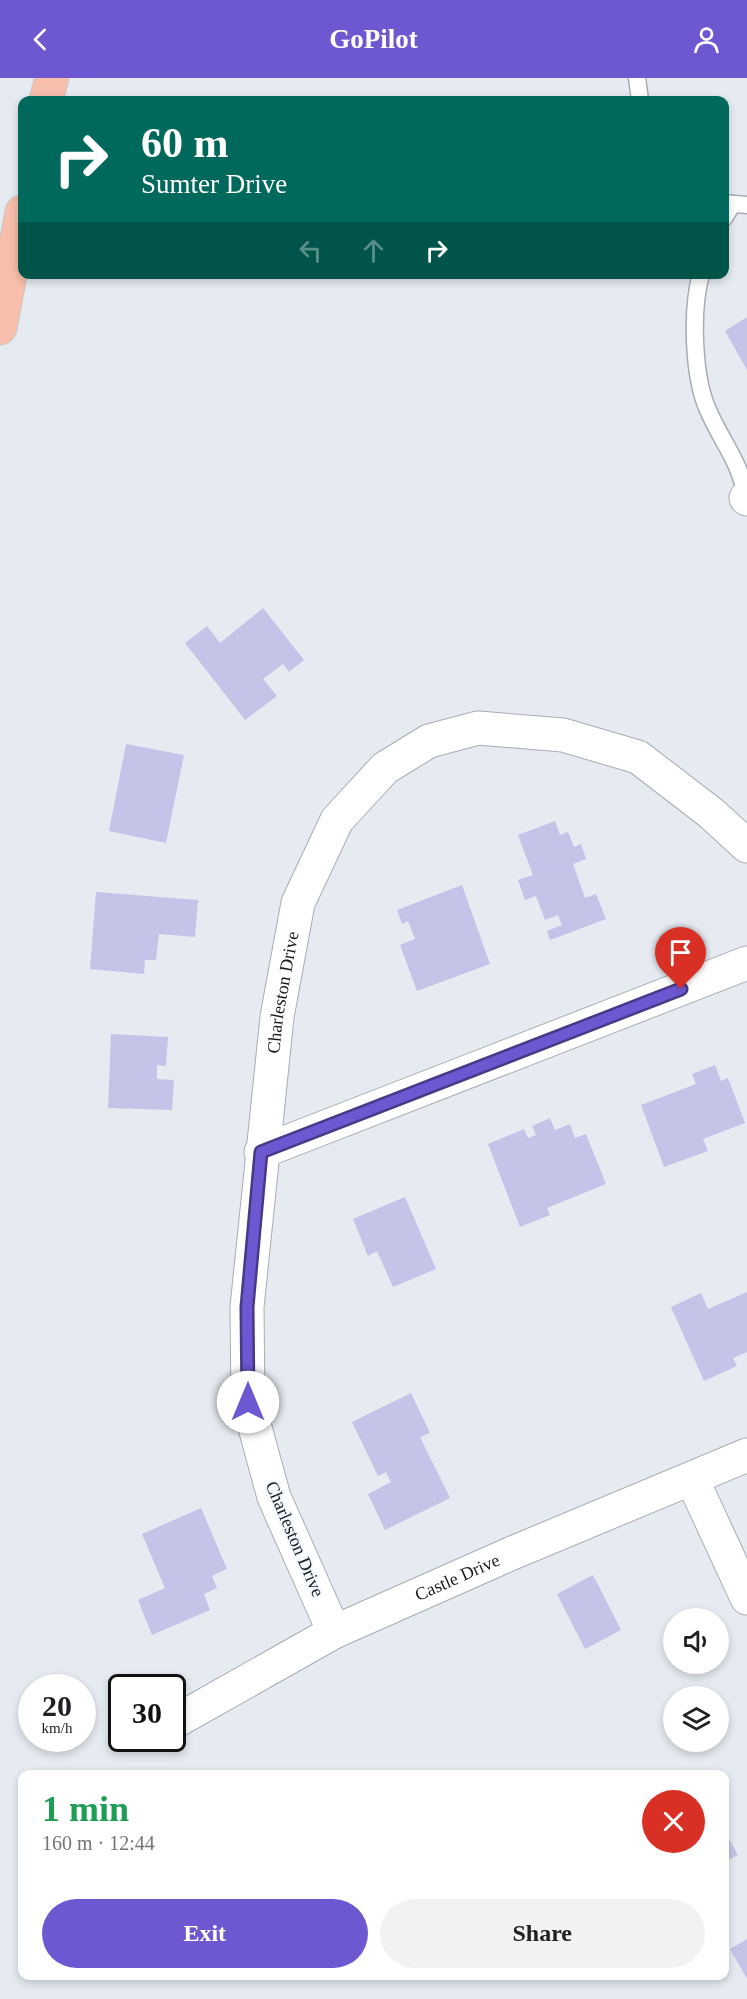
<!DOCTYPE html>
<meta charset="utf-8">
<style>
:root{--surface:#fff;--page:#f2f2f2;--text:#202124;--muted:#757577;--accent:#6e58d1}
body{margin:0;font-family:"Times New Roman",serif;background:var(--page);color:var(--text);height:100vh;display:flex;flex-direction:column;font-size:22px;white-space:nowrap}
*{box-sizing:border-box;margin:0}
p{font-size:20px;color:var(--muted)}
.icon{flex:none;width:33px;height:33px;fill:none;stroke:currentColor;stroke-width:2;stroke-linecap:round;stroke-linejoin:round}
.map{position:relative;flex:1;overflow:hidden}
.sheet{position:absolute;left:18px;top:1692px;width:711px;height:210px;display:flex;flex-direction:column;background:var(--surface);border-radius:12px;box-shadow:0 3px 9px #0003}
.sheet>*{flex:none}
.guide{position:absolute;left:18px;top:18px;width:711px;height:183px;border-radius:12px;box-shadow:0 3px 9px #0003;background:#00695c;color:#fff;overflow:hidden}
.fabs{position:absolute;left:663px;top:1530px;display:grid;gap:12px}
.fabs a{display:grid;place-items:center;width:66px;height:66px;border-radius:50%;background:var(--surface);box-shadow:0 3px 9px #0003;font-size:30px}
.speed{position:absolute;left:18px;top:1596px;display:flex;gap:12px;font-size:30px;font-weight:700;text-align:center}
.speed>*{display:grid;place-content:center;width:78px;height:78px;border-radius:50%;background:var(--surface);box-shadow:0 3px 9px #0003;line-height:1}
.speed small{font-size:15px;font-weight:400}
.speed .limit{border:3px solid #111;border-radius:9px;background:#fff;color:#111}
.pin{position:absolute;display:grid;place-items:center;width:51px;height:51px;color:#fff;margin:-62px -26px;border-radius:50% 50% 50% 0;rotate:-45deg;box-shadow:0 0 6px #0007}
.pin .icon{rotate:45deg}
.me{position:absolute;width:66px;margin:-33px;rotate:0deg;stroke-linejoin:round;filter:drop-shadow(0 0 4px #0008)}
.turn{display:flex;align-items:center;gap:21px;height:126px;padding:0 24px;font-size:27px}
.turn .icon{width:78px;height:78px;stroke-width:2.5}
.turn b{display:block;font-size:42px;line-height:51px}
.lanes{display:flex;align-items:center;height:57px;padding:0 24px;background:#0003;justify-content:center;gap:30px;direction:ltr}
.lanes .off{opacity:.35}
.round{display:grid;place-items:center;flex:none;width:63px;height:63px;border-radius:32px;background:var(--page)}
.head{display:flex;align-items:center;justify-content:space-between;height:102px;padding:0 24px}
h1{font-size:36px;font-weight:700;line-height:45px;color:#1e9e55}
.primary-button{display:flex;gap:12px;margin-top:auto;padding:12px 24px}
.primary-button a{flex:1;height:69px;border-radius:36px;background:var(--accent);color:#fff;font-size:24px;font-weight:700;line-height:69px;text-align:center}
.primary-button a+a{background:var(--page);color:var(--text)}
header{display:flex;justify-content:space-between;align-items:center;height:78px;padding:0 24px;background:var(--accent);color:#fff;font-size:27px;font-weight:700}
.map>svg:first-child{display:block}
</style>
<header><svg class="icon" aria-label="back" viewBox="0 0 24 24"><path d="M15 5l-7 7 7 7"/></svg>GoPilot<svg class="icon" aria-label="person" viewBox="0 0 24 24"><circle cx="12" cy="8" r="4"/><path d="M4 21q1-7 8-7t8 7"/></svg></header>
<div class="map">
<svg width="747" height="1921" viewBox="0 0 747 1921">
<rect width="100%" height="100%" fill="#e5ebf1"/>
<!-- building -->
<g fill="#c6c3e9">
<path d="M747,239V292L725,253Z"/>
<path d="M263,530L304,582L289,594L283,586L263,601L277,618L245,642L185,565L207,548L220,565Z"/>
<path d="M126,666L184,677L166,765L109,753Z"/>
<path d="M555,743L560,757L568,754L574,769L581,766L586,781L573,786L585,820L596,816L606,841L550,862L547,853L562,847L558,837L545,842L536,818L525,822L518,802L533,797L518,757Z"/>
<path d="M462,807L490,886L417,913L400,867L415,861L408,843L402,846L397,832Z"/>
<path d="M96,814L198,822L195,859L159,856L156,882H145L144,896L90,891Z"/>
<path d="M111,956L168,959L166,988L157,987V1001L174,1002L172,1032L108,1030Z"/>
<path d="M715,987L721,1003L728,1000L745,1045L703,1061L708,1073L664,1089L641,1027L696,1006L692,996Z"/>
<path d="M550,1040L555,1052L570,1046L575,1060L586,1056L606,1106L547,1130L550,1137L520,1149L488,1066L524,1051L528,1060L536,1057L532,1048Z"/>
<path d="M405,1119L436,1191L393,1209L377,1173L368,1178L353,1141Z"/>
<path d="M747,1214V1274L733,1280L737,1288L704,1303L671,1229L701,1215L708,1231Z"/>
<path d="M411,1315L430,1355L420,1359L450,1420L385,1452L368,1416L391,1404L386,1394L378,1398L352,1344Z"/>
<path d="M201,1430L227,1491L212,1498L217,1510L204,1516L210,1532L152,1557L138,1522L165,1510L142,1456Z"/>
<path d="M593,1497L621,1552L585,1571L557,1516Z"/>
<path d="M724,1752L738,1777L724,1784Z"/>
<path d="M747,1861V1901L730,1871Z"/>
</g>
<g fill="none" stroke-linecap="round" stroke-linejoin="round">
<!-- lane casing -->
<g stroke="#a7adb3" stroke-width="19">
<g id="lane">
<path d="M637,0L640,22"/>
<path d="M724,125L747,127"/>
<path d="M724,140L732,127"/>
<path d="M701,196C691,232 693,299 708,332C722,365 740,382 746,420"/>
</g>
</g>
<!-- street casing -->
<g stroke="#a7adb3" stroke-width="35">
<g id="street">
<path d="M746,420L747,421"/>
<path d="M261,1074L747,885"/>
<path d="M692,1401L747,1520"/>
<path id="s1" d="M334,1554L274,1419L248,1324L247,1229L277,939L298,825L337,742L385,690L429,663L478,650L563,657L638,679L711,735L747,768"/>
<path id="s2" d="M178,1642L334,1554L510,1476L747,1377"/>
</g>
</g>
<!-- highway casing -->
<g stroke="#c8c8c9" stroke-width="35">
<g id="highway">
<path d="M46,22L52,0"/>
<path d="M0,250L22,134"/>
</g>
</g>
<!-- lane -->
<use href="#lane" stroke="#fff" stroke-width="16"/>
<!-- street -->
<use href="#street" stroke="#fff" stroke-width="33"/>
<!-- highway -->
<use href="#highway" stroke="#f7beab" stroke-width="33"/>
</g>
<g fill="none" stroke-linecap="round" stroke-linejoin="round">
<!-- route casing -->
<g stroke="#483988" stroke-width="15">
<path id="route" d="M248,1324L247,1229L261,1074L681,911"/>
</g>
<!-- route -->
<use href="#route" stroke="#6e58d1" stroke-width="10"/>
</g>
<g text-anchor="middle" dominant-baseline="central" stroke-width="5" stroke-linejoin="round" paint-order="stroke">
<!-- street labels -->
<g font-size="18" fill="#181a1c" stroke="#f2f8ff">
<text stroke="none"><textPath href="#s1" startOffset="658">Charleston Drive</textPath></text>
<text transform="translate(295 1461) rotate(67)">Charleston Drive</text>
<text stroke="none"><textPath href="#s2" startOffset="314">Castle Drive</textPath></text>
</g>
</g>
</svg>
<div class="fabs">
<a><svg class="icon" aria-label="sound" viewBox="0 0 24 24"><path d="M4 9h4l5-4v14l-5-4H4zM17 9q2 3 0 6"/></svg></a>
<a><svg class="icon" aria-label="layers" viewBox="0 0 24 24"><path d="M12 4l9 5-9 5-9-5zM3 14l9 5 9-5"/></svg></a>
</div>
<div class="speed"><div>20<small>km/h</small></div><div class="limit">30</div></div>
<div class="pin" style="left:681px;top:911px;background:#d93025"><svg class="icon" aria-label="arrive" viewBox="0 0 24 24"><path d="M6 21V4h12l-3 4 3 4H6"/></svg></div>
<svg class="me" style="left:248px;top:1324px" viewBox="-20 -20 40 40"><circle r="19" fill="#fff"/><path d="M0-13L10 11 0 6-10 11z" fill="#6e58d1"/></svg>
<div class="guide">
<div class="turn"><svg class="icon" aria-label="right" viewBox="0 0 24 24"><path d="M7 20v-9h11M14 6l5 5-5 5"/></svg><div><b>60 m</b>Sumter Drive</div></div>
<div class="lanes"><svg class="icon off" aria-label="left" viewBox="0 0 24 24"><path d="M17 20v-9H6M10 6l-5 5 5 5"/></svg><svg class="icon off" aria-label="ahead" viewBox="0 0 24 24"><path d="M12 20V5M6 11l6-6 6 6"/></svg><svg class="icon" aria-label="right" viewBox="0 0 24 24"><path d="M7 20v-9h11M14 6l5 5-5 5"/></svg></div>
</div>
<section class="sheet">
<div class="head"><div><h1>1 min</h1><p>160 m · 12:44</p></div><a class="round" style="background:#d93025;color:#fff"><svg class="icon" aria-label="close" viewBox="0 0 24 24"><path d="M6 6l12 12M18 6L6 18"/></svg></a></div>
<div class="primary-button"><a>Exit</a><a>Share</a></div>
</section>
</div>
